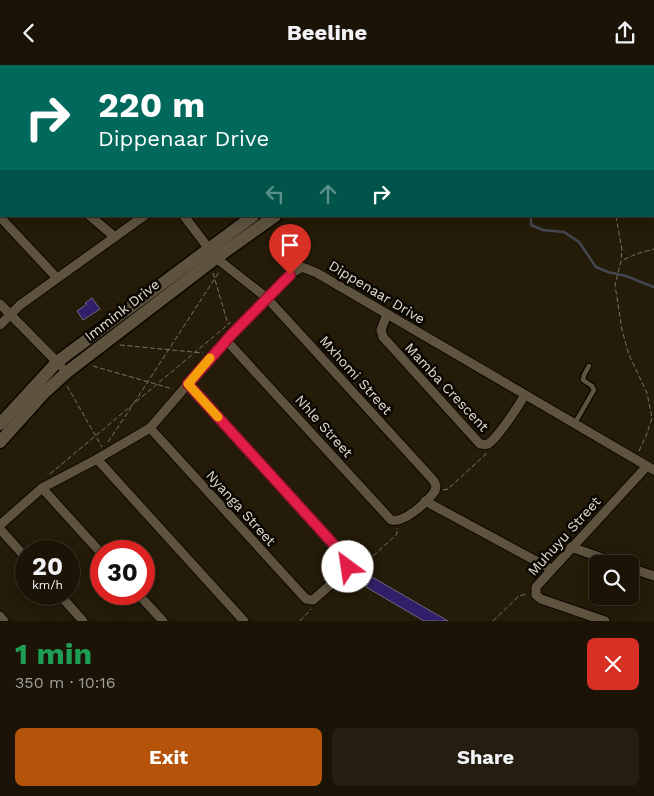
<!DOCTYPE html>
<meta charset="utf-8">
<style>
:root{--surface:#1b1406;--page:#241d10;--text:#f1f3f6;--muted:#a09e9b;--line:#393328;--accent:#b45309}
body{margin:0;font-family:"Work Sans",sans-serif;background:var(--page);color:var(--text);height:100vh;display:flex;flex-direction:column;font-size:19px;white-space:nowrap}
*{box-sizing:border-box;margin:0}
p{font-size:16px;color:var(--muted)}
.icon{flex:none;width:28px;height:28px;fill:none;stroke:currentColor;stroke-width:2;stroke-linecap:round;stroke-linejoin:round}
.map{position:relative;height:556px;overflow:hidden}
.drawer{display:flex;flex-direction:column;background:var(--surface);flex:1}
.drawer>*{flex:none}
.top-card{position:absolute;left:0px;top:0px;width:655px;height:152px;box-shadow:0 2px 12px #0003,0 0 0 1px var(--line);background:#00695c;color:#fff;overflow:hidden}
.tools{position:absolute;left:589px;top:490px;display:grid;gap:10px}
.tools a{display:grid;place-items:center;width:50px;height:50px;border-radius:8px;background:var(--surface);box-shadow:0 2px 12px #0003,0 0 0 1px var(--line);font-size:25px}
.speed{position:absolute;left:15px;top:475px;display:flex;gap:10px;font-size:25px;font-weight:700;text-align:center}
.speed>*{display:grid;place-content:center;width:65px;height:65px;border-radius:50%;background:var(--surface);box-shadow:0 2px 12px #0003,0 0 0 1px var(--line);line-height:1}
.speed small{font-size:12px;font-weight:400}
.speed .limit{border:8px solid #d22;background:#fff;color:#111}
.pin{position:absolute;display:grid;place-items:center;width:42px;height:42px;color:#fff;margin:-51px -21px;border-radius:50% 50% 50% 0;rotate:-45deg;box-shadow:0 0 5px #0007}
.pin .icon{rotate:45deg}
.me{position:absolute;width:55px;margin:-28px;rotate:329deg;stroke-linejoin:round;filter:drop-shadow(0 0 4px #0008)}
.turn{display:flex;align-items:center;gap:18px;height:105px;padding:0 15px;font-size:22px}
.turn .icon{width:65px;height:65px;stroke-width:2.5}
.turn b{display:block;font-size:35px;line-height:42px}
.lanes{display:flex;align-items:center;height:48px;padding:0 15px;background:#0003;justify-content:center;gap:25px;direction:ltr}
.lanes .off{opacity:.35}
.round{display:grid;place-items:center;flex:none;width:52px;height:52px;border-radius:8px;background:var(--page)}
.summary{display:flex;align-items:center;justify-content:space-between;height:85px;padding:0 15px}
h1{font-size:30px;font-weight:700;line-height:38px;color:#1e9e55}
.action{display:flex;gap:10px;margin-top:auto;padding:10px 15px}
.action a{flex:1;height:58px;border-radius:8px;background:var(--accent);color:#fff;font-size:20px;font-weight:700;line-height:58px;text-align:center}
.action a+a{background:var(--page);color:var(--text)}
header{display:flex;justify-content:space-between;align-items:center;height:65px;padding:0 15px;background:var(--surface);font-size:22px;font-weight:700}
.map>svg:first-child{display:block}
</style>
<header><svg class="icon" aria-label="back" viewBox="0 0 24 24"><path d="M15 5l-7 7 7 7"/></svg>Beeline<svg class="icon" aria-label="share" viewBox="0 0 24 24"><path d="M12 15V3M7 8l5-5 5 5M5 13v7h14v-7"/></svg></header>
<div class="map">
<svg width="654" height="556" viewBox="0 0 654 556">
<rect width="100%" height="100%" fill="#241b08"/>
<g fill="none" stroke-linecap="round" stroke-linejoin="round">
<!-- stream -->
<g stroke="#444750" stroke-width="2.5">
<path d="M357,0L359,1"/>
<path d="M531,151V160L543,165L564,167L579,177L596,202L608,207L626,211L654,222"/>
</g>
</g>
<!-- building -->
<g fill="#321f69" stroke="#6b697f">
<path d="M92,233L100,244L83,255L77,246L87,239L85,238Z"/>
<path d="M372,512L448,556H424L366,522Z"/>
</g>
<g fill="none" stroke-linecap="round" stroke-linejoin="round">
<!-- lane casing -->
<g stroke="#0d0600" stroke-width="7">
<path id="lane" d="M575,358L594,325L592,321L583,315L584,310L589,301"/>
</g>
<!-- street casing -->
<g stroke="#0d0600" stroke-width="11">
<g id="street">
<path d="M523,1V0"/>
<path d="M0,61L1,62"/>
<path d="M0,126L1,127"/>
<path d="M90,151L115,172"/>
<path d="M184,151L216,193L267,233L434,416L436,421L435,426C428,436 404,459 391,455L226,275"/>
<path d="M0,152L57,213"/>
<path d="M0,239L61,301"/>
<path d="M387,249L381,265L383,272L480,379C483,379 485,380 488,379C497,374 519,340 525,330"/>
<path d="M0,260L20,240L144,151"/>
<path d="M150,363L306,534L313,535L345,507L348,500L347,494L188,319"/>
<path d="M97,394L244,556"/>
<path d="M42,423L101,488"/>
<path d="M425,436L551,504"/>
<path d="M0,460L42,423L97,394L150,363L226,275L290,209L302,202L317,208L654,405"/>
<path d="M0,464L26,493"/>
<path d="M571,482L619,499"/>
<path d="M630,503L654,511"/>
<path d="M59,529L83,556"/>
<path d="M138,529L163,556"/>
<path d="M0,551L4,556"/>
<path d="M605,556L541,534L536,530V522L647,401"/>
</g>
</g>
<!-- secondary casing -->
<g stroke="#0d0600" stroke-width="15">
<g id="secondary">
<path d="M0,359L57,297L253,151"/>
<path d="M0,377L44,328L67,307L216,193L275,151"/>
</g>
</g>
<!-- path -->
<g stroke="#797262" stroke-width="1" stroke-dasharray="5 2.5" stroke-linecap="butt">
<path d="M535,0V1"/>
<path d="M644,0L652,1"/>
<path d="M654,1V2"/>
<path d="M616,151L622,185L621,195"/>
<path d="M213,208L228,259"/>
<path d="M120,280L203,288"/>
<path d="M93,301L173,324"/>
<path d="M67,321L102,382"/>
<path d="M134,338L219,207"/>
<path d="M108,377L132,341"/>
<path d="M639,386L646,371L652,353L647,328L629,290L622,265L615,220L621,196L636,189L654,184"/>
<path d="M50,409L231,257"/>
<path d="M443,425L448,424L486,389V387"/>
<path d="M355,503L361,502L397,469V463"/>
<path d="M300,556L311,544"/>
<path d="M493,556L519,531L527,529"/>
</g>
<!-- lane -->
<use href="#lane" stroke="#5d533f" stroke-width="4.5"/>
<!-- street -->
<use href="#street" stroke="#5d533f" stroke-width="9"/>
<!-- secondary -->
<use href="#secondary" stroke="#5d533f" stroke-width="12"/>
</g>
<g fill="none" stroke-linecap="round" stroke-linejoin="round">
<!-- route casing -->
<g stroke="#92132f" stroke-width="12">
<path id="route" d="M290,210L232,269L188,319L347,494L348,502"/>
</g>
<!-- route -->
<use href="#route" stroke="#e11d48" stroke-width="9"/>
<!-- slow -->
<path stroke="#f59e0b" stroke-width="9" d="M210,293L188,319L218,352"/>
</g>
<g text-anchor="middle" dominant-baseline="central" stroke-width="5" stroke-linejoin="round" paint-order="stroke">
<!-- street labels -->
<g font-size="14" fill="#e1dbcf" stroke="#0a0702">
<text transform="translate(377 227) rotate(31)">Dippenaar Drive</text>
<text transform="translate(122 245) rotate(-38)">Immink Drive</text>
<text transform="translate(356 310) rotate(48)">Mxhomi Street</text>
<text transform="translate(447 322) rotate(47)">Mamba Crescent</text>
<text transform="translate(324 361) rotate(48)">Nhle Street</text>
<text transform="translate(241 443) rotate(48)">Nyanga Street</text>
<text transform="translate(564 471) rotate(-48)">Muhuyu Street</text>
</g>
</g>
</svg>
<div class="tools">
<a><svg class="icon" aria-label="search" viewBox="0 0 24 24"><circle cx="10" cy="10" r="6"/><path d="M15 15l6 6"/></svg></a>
</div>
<div class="speed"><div>20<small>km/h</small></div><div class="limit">30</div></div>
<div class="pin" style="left:290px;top:210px;background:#d93025"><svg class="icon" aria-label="arrive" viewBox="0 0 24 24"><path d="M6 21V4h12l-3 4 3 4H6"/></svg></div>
<svg class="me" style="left:348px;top:502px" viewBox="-20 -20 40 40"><circle r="19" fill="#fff"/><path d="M0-13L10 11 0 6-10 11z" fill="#e11d48"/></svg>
<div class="top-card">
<div class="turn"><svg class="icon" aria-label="right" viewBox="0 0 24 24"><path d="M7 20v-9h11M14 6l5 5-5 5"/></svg><div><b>220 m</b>Dippenaar Drive</div></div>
<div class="lanes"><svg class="icon off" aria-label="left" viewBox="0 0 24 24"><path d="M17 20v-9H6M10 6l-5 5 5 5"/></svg><svg class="icon off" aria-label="ahead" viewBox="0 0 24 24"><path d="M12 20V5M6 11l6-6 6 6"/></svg><svg class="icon" aria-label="right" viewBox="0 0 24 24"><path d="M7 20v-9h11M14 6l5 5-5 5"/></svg></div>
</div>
</div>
<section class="drawer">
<div class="summary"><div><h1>1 min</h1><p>350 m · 10:16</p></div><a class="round" style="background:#d93025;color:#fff"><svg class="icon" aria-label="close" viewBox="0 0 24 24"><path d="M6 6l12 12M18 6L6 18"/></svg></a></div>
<div class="action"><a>Exit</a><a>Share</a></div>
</section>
